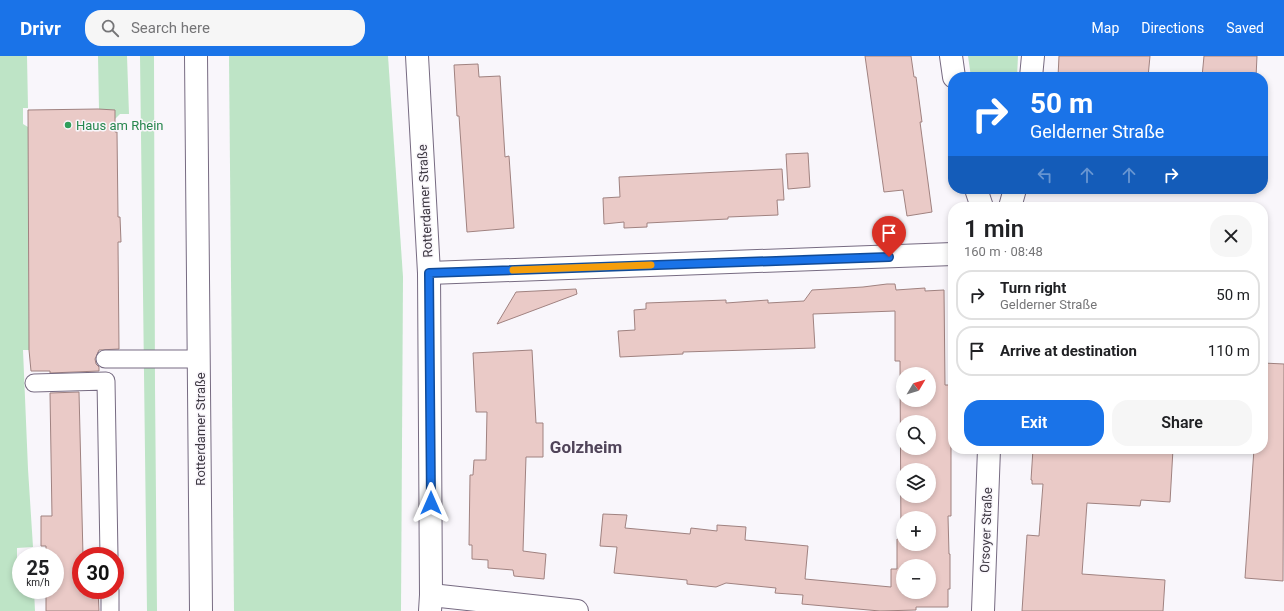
<!DOCTYPE html>
<meta charset="utf-8">
<style>
:root{--surface:#fff;--page:#f6f6f6;--text:#202124;--muted:#757577;--line:#e0e0e0;--accent:#1a73e8}
body{margin:0;font-family:Roboto,sans-serif;background:var(--page);color:var(--text);height:100vh;display:flex;flex-direction:column;font-size:15px;white-space:nowrap}
*{box-sizing:border-box;margin:0}
p{font-size:13px;color:var(--muted)}
.icon{flex:none;width:22px;height:22px;fill:none;stroke:currentColor;stroke-width:2;stroke-linecap:round;stroke-linejoin:round}
.map{position:relative;flex:1;overflow:hidden}
.sheet{position:absolute;left:948px;top:146px;width:320px;height:252px;display:flex;flex-direction:column;background:var(--surface);border-radius:16px;box-shadow:0 2px 6px #0003}
.sheet>*{flex:none}
.banner{position:absolute;left:948px;top:16px;width:320px;height:122px;border-radius:16px;box-shadow:0 2px 6px #0003;background:#1a73e8;color:#fff;overflow:hidden}
.needle{width:26px;rotate:52deg}
.tools{position:absolute;left:896px;top:311px;display:grid;gap:8px}
.tools a{display:grid;place-items:center;width:40px;height:40px;border-radius:50%;background:var(--surface);box-shadow:0 2px 6px #0003;font-size:20px}
.speed{position:absolute;left:12px;top:491px;display:flex;gap:8px;font-size:20px;font-weight:700;text-align:center}
.speed>*{display:grid;place-content:center;width:52px;height:52px;border-radius:50%;background:var(--surface);box-shadow:0 2px 6px #0003;line-height:1}
.speed small{font-size:10px;font-weight:400}
.speed .limit{border:6px solid #d22;background:#fff;color:#111}
.pin{position:absolute;display:grid;place-items:center;width:34px;height:34px;color:#fff;margin:-41px -17px;border-radius:50% 50% 50% 0;rotate:-45deg;box-shadow:0 0 4px #0007}
.pin .icon{rotate:45deg}
.me{position:absolute;width:44px;margin:-22px;rotate:0deg;stroke-linejoin:round;filter:drop-shadow(0 0 3px #0008)}
.turn{display:flex;align-items:center;gap:14px;height:84px;padding:0 16px;font-size:18px}
.turn .icon{width:52px;height:52px;stroke-width:2.5}
.turn b{display:block;font-size:28px;line-height:34px}
.lanes{display:flex;align-items:center;height:38px;padding:0 16px;background:#0003;justify-content:center;gap:20px;direction:ltr}
.lanes .off{opacity:.35}
.round{display:grid;place-items:center;flex:none;width:42px;height:42px;border-radius:16px;background:var(--page)}
.summary{display:flex;align-items:center;justify-content:space-between;height:68px;padding:0 16px}
h1{font-size:24px;font-weight:600;line-height:30px}
.action{display:flex;gap:8px;margin-top:auto;padding:8px 16px}
.action a{flex:1;height:46px;border-radius:16px;background:var(--accent);color:#fff;font-size:16px;font-weight:600;line-height:46px;text-align:center}
.action a+a{background:var(--page);color:var(--text)}
ul{padding:0;list-style:none}
li{display:flex;align-items:center;gap:12px;height:50px;margin:0 8px 6px;padding:0 8px;border:2px solid var(--line);border-radius:16px}
li div{flex:1}
li b{display:block;font-size:15px}
li em{font-style:normal}
header{display:flex;align-items:center;gap:24px;box-sizing:border-box;height:56px;padding:0 20px;background:var(--accent);color:#fff}
header strong{font-size:19px}
nav{display:flex;gap:22px;margin-inline-start:auto;font-size:14px}
.search{width:280px;height:36px;background:var(--page);display:flex;align-items:center;gap:10px;box-sizing:border-box;padding:0 14px;border-radius:16px;color:var(--muted);font-size:15px}
.map>svg:first-child{display:block}
</style>
<header>
<strong>Drivr</strong>
<div class="search"><svg class="icon" aria-label="search" viewBox="0 0 24 24"><circle cx="10" cy="10" r="6"/><path d="M15 15l6 6"/></svg>Search here</div>
<nav><a>Map</a><a>Directions</a><a>Saved</a></nav>
</header>
<div class="map">
<svg width="1284" height="555" viewBox="0 0 1284 555">
<rect width="100%" height="100%" fill="#f9f6fb"/>
<!-- green -->
<g fill="#bee4c6">
<path d="M0,0H27L28,52H23V68L28,71L29,294H23L28,413L33,491L17,492V522H21V534H34L35,555H0Z"/>
<path d="M98,0H127L129,58H120L112,66L99,53Z"/>
<path d="M140,0H154L155,331L157,555H147Z"/>
<path d="M229,0H388L403,221L401,555H234Z"/>
<path d="M968,0H1018L1017,21H971Z"/>
</g>
<!-- building -->
<g fill="#eacac7" stroke="#a08280" fill-rule="evenodd">
<path d="M865,0H911L914,21H916L922,66H920L932,156L907,160L903,134L884,136Z"/>
<path d="M1059,0H1150L1148,21H1058Z"/>
<path d="M1204,0H1257L1256,21H1202Z"/>
<path d="M478,8L479,21L500,20L505,101L509,100L514,172L467,176L459,60H457L454,9Z"/>
<path d="M98,53L115,54V76H117L118,161H120L121,186H118L119,293L99,294L95,303L96,308L99,311V315L50,317V315H31L29,294L28,54Z"/>
<path d="M808,97L810,131L788,133L786,98Z"/>
<path d="M782,113L784,144H777L778,159L728,161V163L647,167V171L624,172V166L604,168L603,142L620,141L619,121Z"/>
<path d="M887,228H895L896,234L925,232V235L944,234L945,329H950L951,375V460H948L949,498H950V533H948V551H916V554L880,555L802,548L803,539L775,537L776,532L726,527L716,531L687,528V524L614,517L617,491L600,490L603,458L627,459L625,472L690,478L691,472L717,475V469L746,471L745,484L808,490L805,523L891,531V513H897V483H901L900,305H895V255L813,258L815,292L683,296V298L620,301L618,275L635,274L634,254L646,253V247L726,244V247L768,244V247L804,245L812,234L863,231ZM903,318H929V344H903ZM903,366H929V392H903ZM903,414H929V440H903ZM903,462H929V488H903ZM903,510H929V536H903Z"/>
<path d="M576,233L577,238L497,268L516,236Z"/>
<path d="M532,294L536,367H543V401H526L523,495L546,498L544,523L514,520L513,514L488,512V504L472,503V489H469L470,419H473L474,404H486L487,356H476L473,297Z"/>
<path d="M1263,307L1284,308L1283,525L1245,522L1254,393H1263Z"/>
<path d="M79,336L83,500H81V534H98L99,555H46V534H55V500H46V490H41V460H52L50,337Z"/>
<path d="M1033,393H1173L1170,446L1141,444L1140,450L1087,447L1082,518L1165,524L1163,555H1022L1027,479L1039,480L1043,428H1032V424H1031Z"/>
</g>
<g fill="none" stroke-linecap="round" stroke-linejoin="round">
<!-- lane casing -->
<g stroke="#776b82" stroke-width="19">
<g id="lane">
<path d="M105,303H200"/>
<path d="M34,327L106,325L109,500"/>
<path d="M110,534V555"/>
</g>
</g>
<!-- street casing -->
<g stroke="#776b82" stroke-width="24">
<g id="street">
<path d="M417,0L429,217L431,539L430,555"/>
<path d="M951,0L954,21"/>
<path d="M1031,21L1033,0"/>
<path d="M976,133L982,151"/>
<path d="M1010,151L1015,133"/>
<path d="M429,217L953,198"/>
<path d="M431,539L577,555"/>
<path d="M983,555L989,393"/>
</g>
</g>
<!-- secondary casing -->
<g stroke="#776b82" stroke-width="24">
<path id="secondary" d="M196,0L201,555"/>
</g>
<!-- lane -->
<use href="#lane" stroke="#fff" stroke-width="17"/>
<!-- street -->
<use href="#street" stroke="#fff" stroke-width="22"/>
<!-- secondary -->
<use href="#secondary" stroke="#fff" stroke-width="22"/>
</g>
<g fill="none" stroke-linecap="round" stroke-linejoin="round">
<!-- route casing -->
<g stroke="#114b97" stroke-width="10">
<path id="route" d="M431,447L429,217L889,201"/>
</g>
<!-- route -->
<use href="#route" stroke="#1a73e8" stroke-width="7"/>
<!-- slow -->
<path stroke="#f59e0b" stroke-width="7" d="M513,214L651,209"/>
</g>
<!-- markers -->
<circle fill="#2e9e5b" stroke="#f9f6fb" stroke-width="1.5" cx="68" cy="69" r="4"/>
<g text-anchor="middle" dominant-baseline="central" stroke-width="3" stroke-linejoin="round" paint-order="stroke">
<!-- leisure labels -->
<g font-size="13" fill="#27864d" stroke="#f9f6fb" text-anchor="start">
<text x="76" y="69">Haus am Rhein</text>
</g>
<!-- street labels -->
<g font-size="13" fill="#3e3943" stroke="#f9f6fb">
<text transform="translate(425 145) rotate(-93)">Rotterdamer Straße</text>
<text transform="translate(200 373) rotate(-90)">Rotterdamer Straße</text>
<text transform="translate(986 474) rotate(-88)">Orsoyer Straße</text>
</g>
<!-- district labels -->
<g font-size="17" font-weight="bold" fill="#504459" stroke="#f9f6fb">
<text x="586" y="391">Golzheim</text>
</g>
</g>
</svg>
<div class="tools">
<a><svg class="needle" viewBox="-14 -14 28 28"><path d="M0-13l5 13h-10z" fill="#e53935"/><path d="M0 13l5-13h-10z" fill="#757577"/></svg></a>
<a><svg class="icon" aria-label="search" viewBox="0 0 24 24"><circle cx="10" cy="10" r="6"/><path d="M15 15l6 6"/></svg></a>
<a><svg class="icon" aria-label="layers" viewBox="0 0 24 24"><path d="M12 4l9 5-9 5-9-5zM3 14l9 5 9-5"/></svg></a>
<a>+</a>
<a>−</a>
</div>
<div class="speed"><div>25<small>km/h</small></div><div class="limit">30</div></div>
<div class="pin" style="left:889px;top:201px;background:#d93025"><svg class="icon" aria-label="arrive" viewBox="0 0 24 24"><path d="M6 21V4h12l-3 4 3 4H6"/></svg></div>
<svg class="me" style="left:431px;top:447px" viewBox="-20 -20 40 40"><path d="M0-17L14 15 0 8-14 15z" fill="#1a73e8" stroke="#fff" stroke-width="4"/></svg>
<div class="banner">
<div class="turn"><svg class="icon" aria-label="right" viewBox="0 0 24 24"><path d="M7 20v-9h11M14 6l5 5-5 5"/></svg><div><b>50 m</b>Gelderner Straße</div></div>
<div class="lanes"><svg class="icon off" aria-label="left" viewBox="0 0 24 24"><path d="M17 20v-9H6M10 6l-5 5 5 5"/></svg><svg class="icon off" aria-label="ahead" viewBox="0 0 24 24"><path d="M12 20V5M6 11l6-6 6 6"/></svg><svg class="icon off" aria-label="ahead" viewBox="0 0 24 24"><path d="M12 20V5M6 11l6-6 6 6"/></svg><svg class="icon" aria-label="right" viewBox="0 0 24 24"><path d="M7 20v-9h11M14 6l5 5-5 5"/></svg></div>
</div>
<section class="sheet">
<div class="summary"><div><h1>1 min</h1><p>160 m · 08:48</p></div><a class="round"><svg class="icon" aria-label="close" viewBox="0 0 24 24"><path d="M6 6l12 12M18 6L6 18"/></svg></a></div>
<ul>
<li><svg class="icon" aria-label="right" viewBox="0 0 24 24"><path d="M7 20v-9h11M14 6l5 5-5 5"/></svg><div><b>Turn right</b><p>Gelderner Straße</p></div><em>50 m</em></li>
<li><svg class="icon" aria-label="arrive" viewBox="0 0 24 24"><path d="M6 21V4h12l-3 4 3 4H6"/></svg><div><b>Arrive at destination</b></div><em>110 m</em></li>
</ul>
<div class="action"><a>Exit</a><a>Share</a></div>
</section>
</div>
